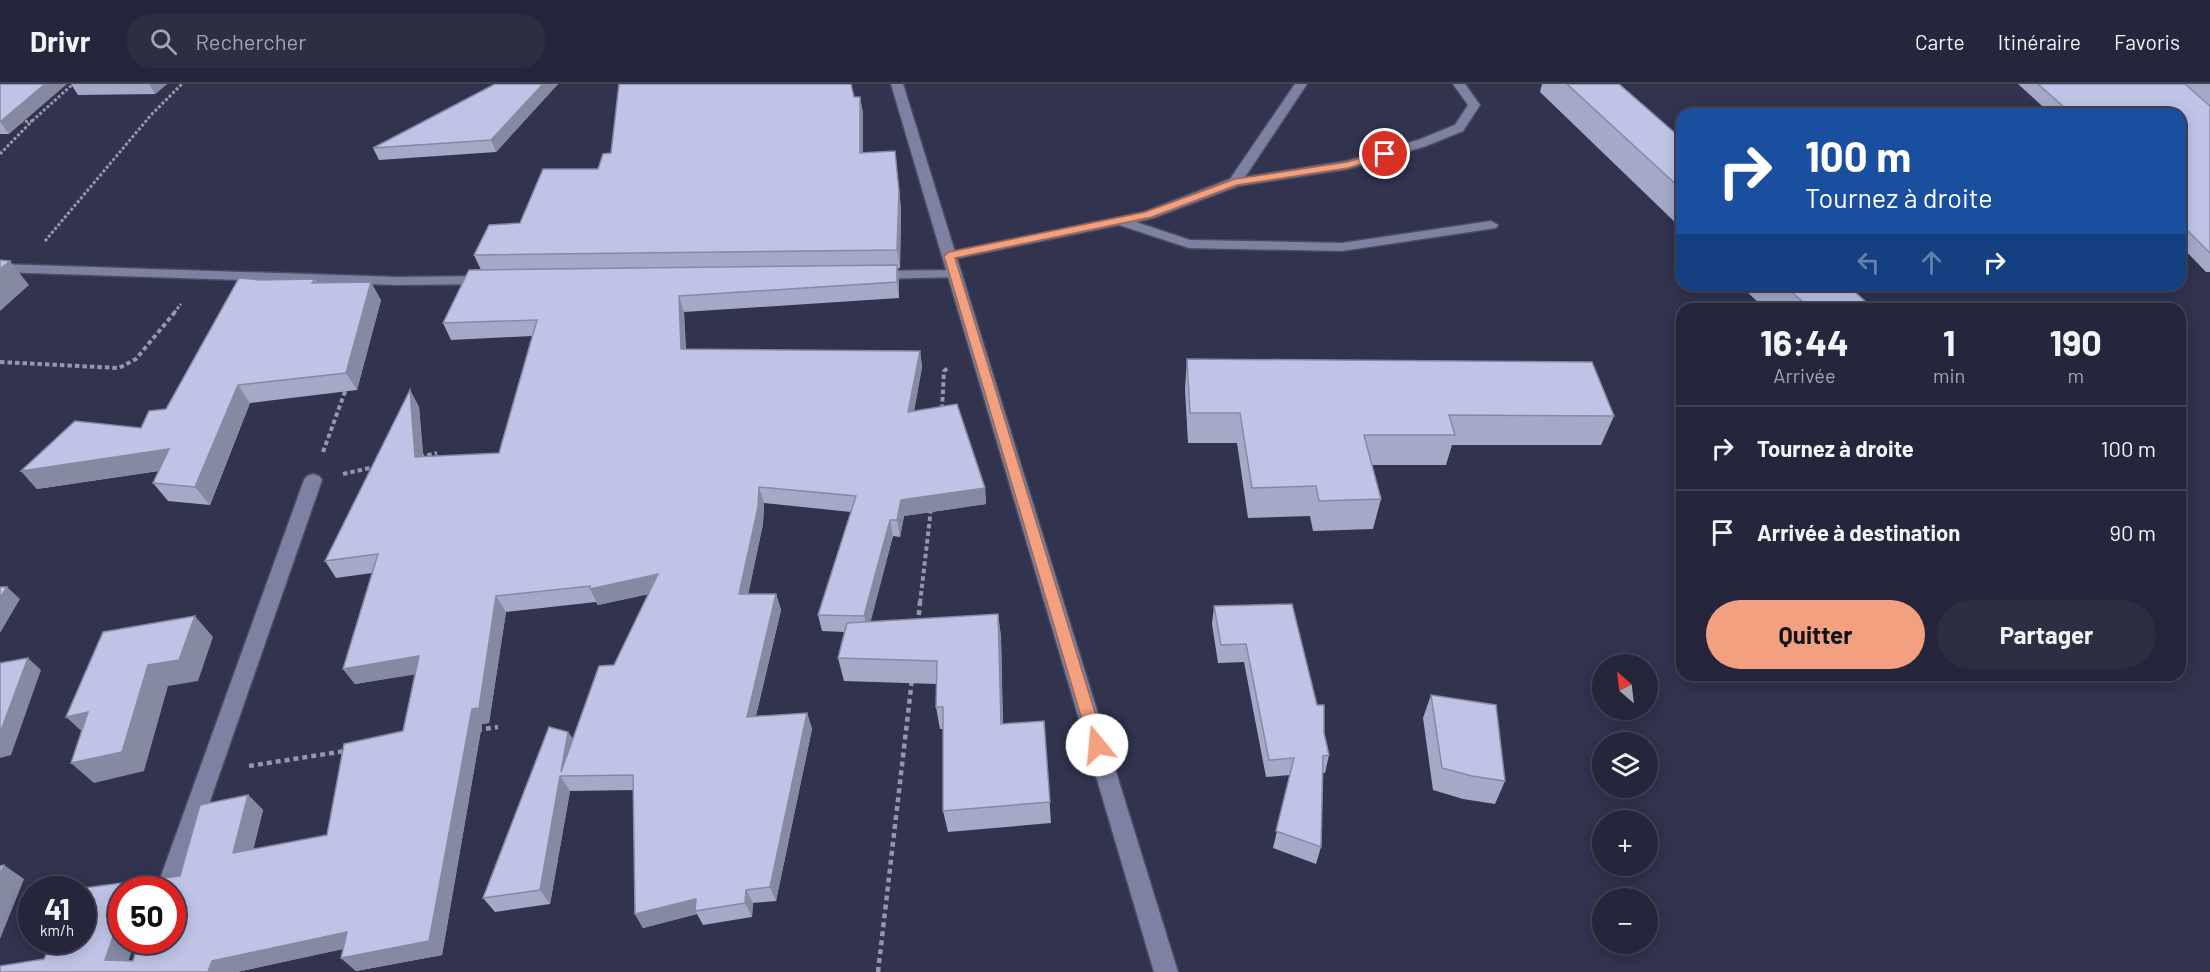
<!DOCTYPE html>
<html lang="fr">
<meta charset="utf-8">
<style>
:root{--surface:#25263b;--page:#2d2e42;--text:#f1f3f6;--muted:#a3a5af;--line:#424355;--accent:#f2a080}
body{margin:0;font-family:Barlow,sans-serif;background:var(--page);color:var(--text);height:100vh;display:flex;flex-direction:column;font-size:22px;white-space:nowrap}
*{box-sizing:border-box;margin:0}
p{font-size:20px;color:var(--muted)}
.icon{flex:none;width:33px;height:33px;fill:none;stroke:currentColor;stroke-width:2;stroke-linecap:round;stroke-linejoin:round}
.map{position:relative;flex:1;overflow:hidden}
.side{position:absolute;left:1676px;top:219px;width:510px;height:378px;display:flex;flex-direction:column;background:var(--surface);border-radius:18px;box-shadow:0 3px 15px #0003,0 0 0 2px var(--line)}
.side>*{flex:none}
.top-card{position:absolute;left:1676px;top:24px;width:510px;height:183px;border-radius:18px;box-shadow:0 3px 15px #0003,0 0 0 2px var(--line);background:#1a4fa0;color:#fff;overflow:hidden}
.needle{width:39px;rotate:332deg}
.tools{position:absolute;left:1592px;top:570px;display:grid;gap:12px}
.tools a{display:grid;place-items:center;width:66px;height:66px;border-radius:50%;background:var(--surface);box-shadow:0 3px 15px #0003,0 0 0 2px var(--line);font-size:30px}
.speed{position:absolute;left:18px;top:792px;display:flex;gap:12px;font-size:30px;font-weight:700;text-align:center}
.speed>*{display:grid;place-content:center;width:78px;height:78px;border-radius:50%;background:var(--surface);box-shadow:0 3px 15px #0003,0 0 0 2px var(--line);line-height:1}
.speed small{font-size:15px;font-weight:400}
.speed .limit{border:9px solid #d22;background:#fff;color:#111}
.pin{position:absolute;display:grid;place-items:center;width:51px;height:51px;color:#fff;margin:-26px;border:3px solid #fff;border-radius:50%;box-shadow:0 2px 6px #0007}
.me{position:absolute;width:66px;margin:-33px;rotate:343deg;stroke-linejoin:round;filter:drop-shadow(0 0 4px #0008)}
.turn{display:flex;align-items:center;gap:21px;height:126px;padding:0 30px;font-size:27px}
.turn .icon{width:78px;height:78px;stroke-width:2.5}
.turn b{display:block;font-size:42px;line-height:51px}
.lanes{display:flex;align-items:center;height:57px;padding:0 30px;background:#0003;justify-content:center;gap:30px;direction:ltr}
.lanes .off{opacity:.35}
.eta{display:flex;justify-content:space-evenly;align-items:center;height:102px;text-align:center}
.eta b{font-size:36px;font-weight:700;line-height:42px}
.cta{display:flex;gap:12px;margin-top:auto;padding:12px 30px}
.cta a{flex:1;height:69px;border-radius:36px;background:var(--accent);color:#111;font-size:24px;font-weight:700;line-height:69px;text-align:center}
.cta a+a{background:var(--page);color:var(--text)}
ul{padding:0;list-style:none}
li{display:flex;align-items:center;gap:18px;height:84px;padding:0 30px;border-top:2px solid var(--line)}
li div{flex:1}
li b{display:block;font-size:22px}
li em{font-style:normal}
header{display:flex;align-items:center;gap:36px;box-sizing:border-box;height:84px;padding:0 30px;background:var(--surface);border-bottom:2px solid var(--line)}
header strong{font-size:28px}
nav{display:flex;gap:33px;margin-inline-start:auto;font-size:21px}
.search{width:420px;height:54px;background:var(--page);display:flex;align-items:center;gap:15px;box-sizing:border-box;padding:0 21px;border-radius:33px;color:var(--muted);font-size:22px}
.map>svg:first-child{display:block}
</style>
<header>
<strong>Drivr</strong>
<div class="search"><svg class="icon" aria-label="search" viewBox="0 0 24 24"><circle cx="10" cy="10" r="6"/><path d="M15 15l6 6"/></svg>Rechercher</div>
<nav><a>Carte</a><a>Itinéraire</a><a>Favoris</a></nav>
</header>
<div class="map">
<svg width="2210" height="888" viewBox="0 0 2210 888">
<rect width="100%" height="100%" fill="#31334f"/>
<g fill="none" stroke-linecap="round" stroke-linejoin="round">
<!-- lane casing -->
<g stroke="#4c4d64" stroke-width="3">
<path id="lane" d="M1295,0H1307L1245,93L1347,77L1418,56L1455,41L1468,21L1453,0H1465L1480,21L1463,47L1426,62L1348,85L1238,102L1153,134L1136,138L1190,156L1342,159L1491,137L1498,141L1496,144L1342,167L1189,164L1119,141L949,176L942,172L949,168L1144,128L1230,95Z"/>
</g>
<!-- street casing -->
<g stroke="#4c4d64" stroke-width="3">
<g id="street">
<path d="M0,180L397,193L488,192L495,196L488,200L397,201L0,188Z"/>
<path d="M955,186L960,187L962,190L960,193L875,195L868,191L875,187Z"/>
<path d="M313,390L319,392L322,396L179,806L172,815V806H156L304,396L307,392Z"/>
</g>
</g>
<!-- secondary casing -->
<g stroke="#4c4d64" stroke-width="3">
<path id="secondary" d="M891,0H903L1178,888H1154Z"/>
</g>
<!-- path-far2 -->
<g stroke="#9597ab" stroke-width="3" stroke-dasharray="3 2" stroke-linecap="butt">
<path d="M32,37L73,0"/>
<path d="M0,70L32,37L19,38"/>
<path d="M45,157L151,31L182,0"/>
<path d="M174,229L181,220"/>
</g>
<!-- path-far1 -->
<g stroke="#9597ab" stroke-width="4" stroke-dasharray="4.5 3" stroke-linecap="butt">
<path d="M0,278L119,284L136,275L175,228"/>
<path d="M942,325L944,287L948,284"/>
<path d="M323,368L346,305"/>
<path d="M420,373L437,369"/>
<path d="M343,390L374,383"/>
<path d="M920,519L931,425"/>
</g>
<!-- path -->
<g stroke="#9597ab" stroke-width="4.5" stroke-dasharray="5 4" stroke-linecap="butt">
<path d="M918,540L920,518"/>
<path d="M477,646L498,643"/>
<path d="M249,682L345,667"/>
<path d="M878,888L912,595"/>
</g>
<!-- lane -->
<use href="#lane" fill="#7e82a2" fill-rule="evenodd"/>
<!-- street -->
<use href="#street" fill="#7e82a2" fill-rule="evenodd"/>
<!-- secondary -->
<use href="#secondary" fill="#7e82a2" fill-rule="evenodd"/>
</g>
<!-- wall -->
<g fill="#a4a9c7" fill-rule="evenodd">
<path d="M0,0L9,50H0Z"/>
<path d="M71,0H167L155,10L78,11Z"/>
<path d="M495,0H558L496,68L379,76L373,64Z"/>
<path d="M619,0H851L854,13H860L863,30V69L895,67L901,125L900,184H898L899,197V214L684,228L686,266L920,267L922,283L914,327L957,320L985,404L986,420L904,432L900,453L893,452L870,538L998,530L1001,553L1003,640L1044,637L1051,739L948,748L943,727V645H940L936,623L937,600L844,597L838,574L844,548L822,547L818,531L851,428L764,419L763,440L748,510H776L781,526L756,632L807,629L812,645L776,817L753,819L752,833L703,841L697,830L643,844L635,830L633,706L570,707L550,820L495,828L483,814L549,643L568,648L573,655L599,582L614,581L649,510L598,521L596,518L506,528L489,639L482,640L442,871L356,887L341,874L343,865L237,888H0V882L44,875L53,856H82V806L76,805L152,795L158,800L163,794L180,792L200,721L248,711L263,726L253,765L327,751L344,660L403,647L415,590L355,600L343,585L372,489L336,494L325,477L410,306L419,323L423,373L499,369L532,252L451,256L443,239L469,186H481L474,171L489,141L520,139L543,85H598L603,70L611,69ZM122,806H172V856H139L133,877H128L135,856H122Z"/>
<path d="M1542,0H1619L1682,55V145L1540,8Z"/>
<path d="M2018,0H2210V188H2206L2180,161V30H2051Z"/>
<path d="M315,195L317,199L381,216L357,306L250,319L210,421L168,417L153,399L159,387L37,405L21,387L141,344L166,325L260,196Z"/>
<path d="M1740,201H1847L1874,225H1765Z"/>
<path d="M1187,275L1614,332L1601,361H1452L1446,381H1372L1381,415L1373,445L1313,447L1310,432L1248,434L1237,359H1188L1185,305Z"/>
<path d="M1214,522L1324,649L1329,671L1325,689H1323L1321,763L1316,780L1273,764L1290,691L1266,693L1244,578L1218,579L1212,540Z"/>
<path d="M1431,611L1505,697L1495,720L1463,715L1433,706L1423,634Z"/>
</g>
<!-- shaded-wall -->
<g fill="#8689a2">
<path d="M45,0H67L9,50L0,38Z"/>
<path d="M149,0H167L155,10Z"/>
<path d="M543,0H558L496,68L491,56Z"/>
<path d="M860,13L863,30V87L860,69Z"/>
<path d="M895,67L901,125L900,184L897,166Z"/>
<path d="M10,177L29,201L0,227V185Z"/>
<path d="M897,181L899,197V214L897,198Z"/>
<path d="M371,198L381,216L357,306L346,289Z"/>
<path d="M679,212L684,228L686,282L681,265Z"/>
<path d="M920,267L922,283L911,344L908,328Z"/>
<path d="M238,301L250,319L210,421L195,403Z"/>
<path d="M410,306L419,323L425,389L415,373Z"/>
<path d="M169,365L183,383L37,405L21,387Z"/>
<path d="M759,403L764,419L763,440L745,526L739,510Z"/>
<path d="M985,404L986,420L904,432L900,453L897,436L901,416Z"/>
<path d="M890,436L893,452L868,548L864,532Z"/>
<path d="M658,490L665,506L598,521L590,505Z"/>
<path d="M7,503L20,515L0,549V514Z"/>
<path d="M776,510L781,526L752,648L747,633Z"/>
<path d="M496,512L506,528L489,639L482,640L442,871L356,887L341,874L472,625Z"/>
<path d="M998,530L1001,553L1003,662L1001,640Z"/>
<path d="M195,532L213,553L198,597L168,602L144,687L94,699L71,679L148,581Z"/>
<path d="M419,572L430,588L355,600L343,585Z"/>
<path d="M28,574L41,586L11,671L0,674V649Z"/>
<path d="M88,628V653L66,633Z"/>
<path d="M807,629L812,645L776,817L770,803Z"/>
<path d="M568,648L577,663L561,688Z"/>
<path d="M560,692L570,707L550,820L540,806Z"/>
<path d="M248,711L263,726L249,784L233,769Z"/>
<path d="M4,781L24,795L0,855V791Z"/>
<path d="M746,806L753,819L752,833L745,819Z"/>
<path d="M696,815L695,827L697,830L643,844L635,830Z"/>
<path d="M117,841L122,844V856H135L125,888L105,876Z"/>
<path d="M347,848L361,861L237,888H208L212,877Z"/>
</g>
<!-- building -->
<g fill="#bfc4e7" stroke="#8689a2" stroke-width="1.5" fill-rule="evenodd">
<path d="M0,0H45L0,38Z"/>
<path d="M495,0H543L491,56L373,64Z"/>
<path d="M619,0H851L854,13H860V69L895,67L899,107L897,166L474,171L489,141L520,139L543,85H598L603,70L611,69Z"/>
<path d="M1567,0H1619L1682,55V106Z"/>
<path d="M2038,0H2185L2210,22V169L2180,139V30H2072Z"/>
<path d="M0,176L10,177L0,185Z"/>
<path d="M897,181V198L679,212L681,265L920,267L908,328L957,320L985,404L901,416L897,436H890L864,532L818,531L856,412L759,403L758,423L739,510H776L747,633L807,629L770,803L746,806L745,819L695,827L696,815L635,830L633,691L560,692L540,806L483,814L549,643L568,648L561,688L599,582L614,581L658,490L590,505V502L496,512L479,624L472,625L429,857L341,874L347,848L212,877L208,888H0V882L44,875L53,856H82V806L76,805L152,795L155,803L163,794L180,792L200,721L248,711L233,769L327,751L344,660L403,647L419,572L343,585L378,470L325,477L410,306L415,373L499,369L537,236L443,239L469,186ZM122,806H172V856H139L133,877L105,876L117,841H122Z"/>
<path d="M239,194L260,196L315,195L312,199L371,198L346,289L238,301L195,403L153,399L169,365L21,387L75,337L141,344L149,327L166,325Z"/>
<path d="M1784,201H1847L1874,225H1801L1797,221L1805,220Z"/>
<path d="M1187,275L1592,278L1614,332L1449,331L1455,351H1364L1381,415L1319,417L1316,402L1252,404L1240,329H1190Z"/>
<path d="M0,503H7L0,514Z"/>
<path d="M1292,520L1317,621H1324V649L1329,671L1323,672L1321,763L1276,747L1294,674L1269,676L1246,560L1221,561L1214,522Z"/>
<path d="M998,530L1001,640L1044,637L1050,718L943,727V623H936L937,577L838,574L847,539Z"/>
<path d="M195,532L179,576L148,581L122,668L71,679L88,628L66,633L103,548Z"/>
<path d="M28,574L0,649V579Z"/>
<path d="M1431,611L1496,621L1505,697L1472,692L1442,684Z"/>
<path d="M4,781L0,791V782Z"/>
</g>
<!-- route -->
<path fill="#f2a080" stroke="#9d6853" stroke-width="1.5" d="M1385,67L1389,68V72L1348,84L1237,101L1152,133L955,174L1105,661L1103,666L1097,668L1091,666L944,172L949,168L1145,128L1235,95L1347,78Z"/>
</svg>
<div class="tools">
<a><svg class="needle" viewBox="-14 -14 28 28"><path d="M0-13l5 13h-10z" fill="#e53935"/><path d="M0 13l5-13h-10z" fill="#a3a5af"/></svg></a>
<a><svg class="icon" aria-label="layers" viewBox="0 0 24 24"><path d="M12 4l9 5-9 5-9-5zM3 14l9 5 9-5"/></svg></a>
<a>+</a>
<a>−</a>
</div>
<div class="speed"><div>41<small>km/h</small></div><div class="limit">50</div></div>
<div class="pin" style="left:1385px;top:70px;background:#d93025"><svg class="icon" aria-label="arrive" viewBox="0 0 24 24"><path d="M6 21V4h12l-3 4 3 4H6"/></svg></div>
<svg class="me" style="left:1097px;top:661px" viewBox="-20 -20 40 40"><circle r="19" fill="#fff"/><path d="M0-13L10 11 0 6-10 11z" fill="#f2a080"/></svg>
<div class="top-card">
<div class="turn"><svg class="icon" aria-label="right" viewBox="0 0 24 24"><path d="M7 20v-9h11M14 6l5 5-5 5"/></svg><div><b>100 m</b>Tournez à droite</div></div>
<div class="lanes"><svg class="icon off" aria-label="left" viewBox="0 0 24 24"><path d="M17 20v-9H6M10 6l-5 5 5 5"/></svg><svg class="icon off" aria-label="ahead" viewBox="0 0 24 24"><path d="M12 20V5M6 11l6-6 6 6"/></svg><svg class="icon" aria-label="right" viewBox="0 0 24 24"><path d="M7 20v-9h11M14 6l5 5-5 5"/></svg></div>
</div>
<section class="side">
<div class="eta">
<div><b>16:44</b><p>Arrivée</p></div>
<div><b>1</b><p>min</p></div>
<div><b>190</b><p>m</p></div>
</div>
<ul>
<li><svg class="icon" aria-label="right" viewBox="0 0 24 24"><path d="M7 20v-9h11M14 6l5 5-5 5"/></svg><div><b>Tournez à droite</b></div><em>100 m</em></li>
<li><svg class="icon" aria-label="arrive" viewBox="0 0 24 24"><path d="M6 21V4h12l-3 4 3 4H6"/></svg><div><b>Arrivée à destination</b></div><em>90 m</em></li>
</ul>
<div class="cta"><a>Quitter</a><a>Partager</a></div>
</section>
</div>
